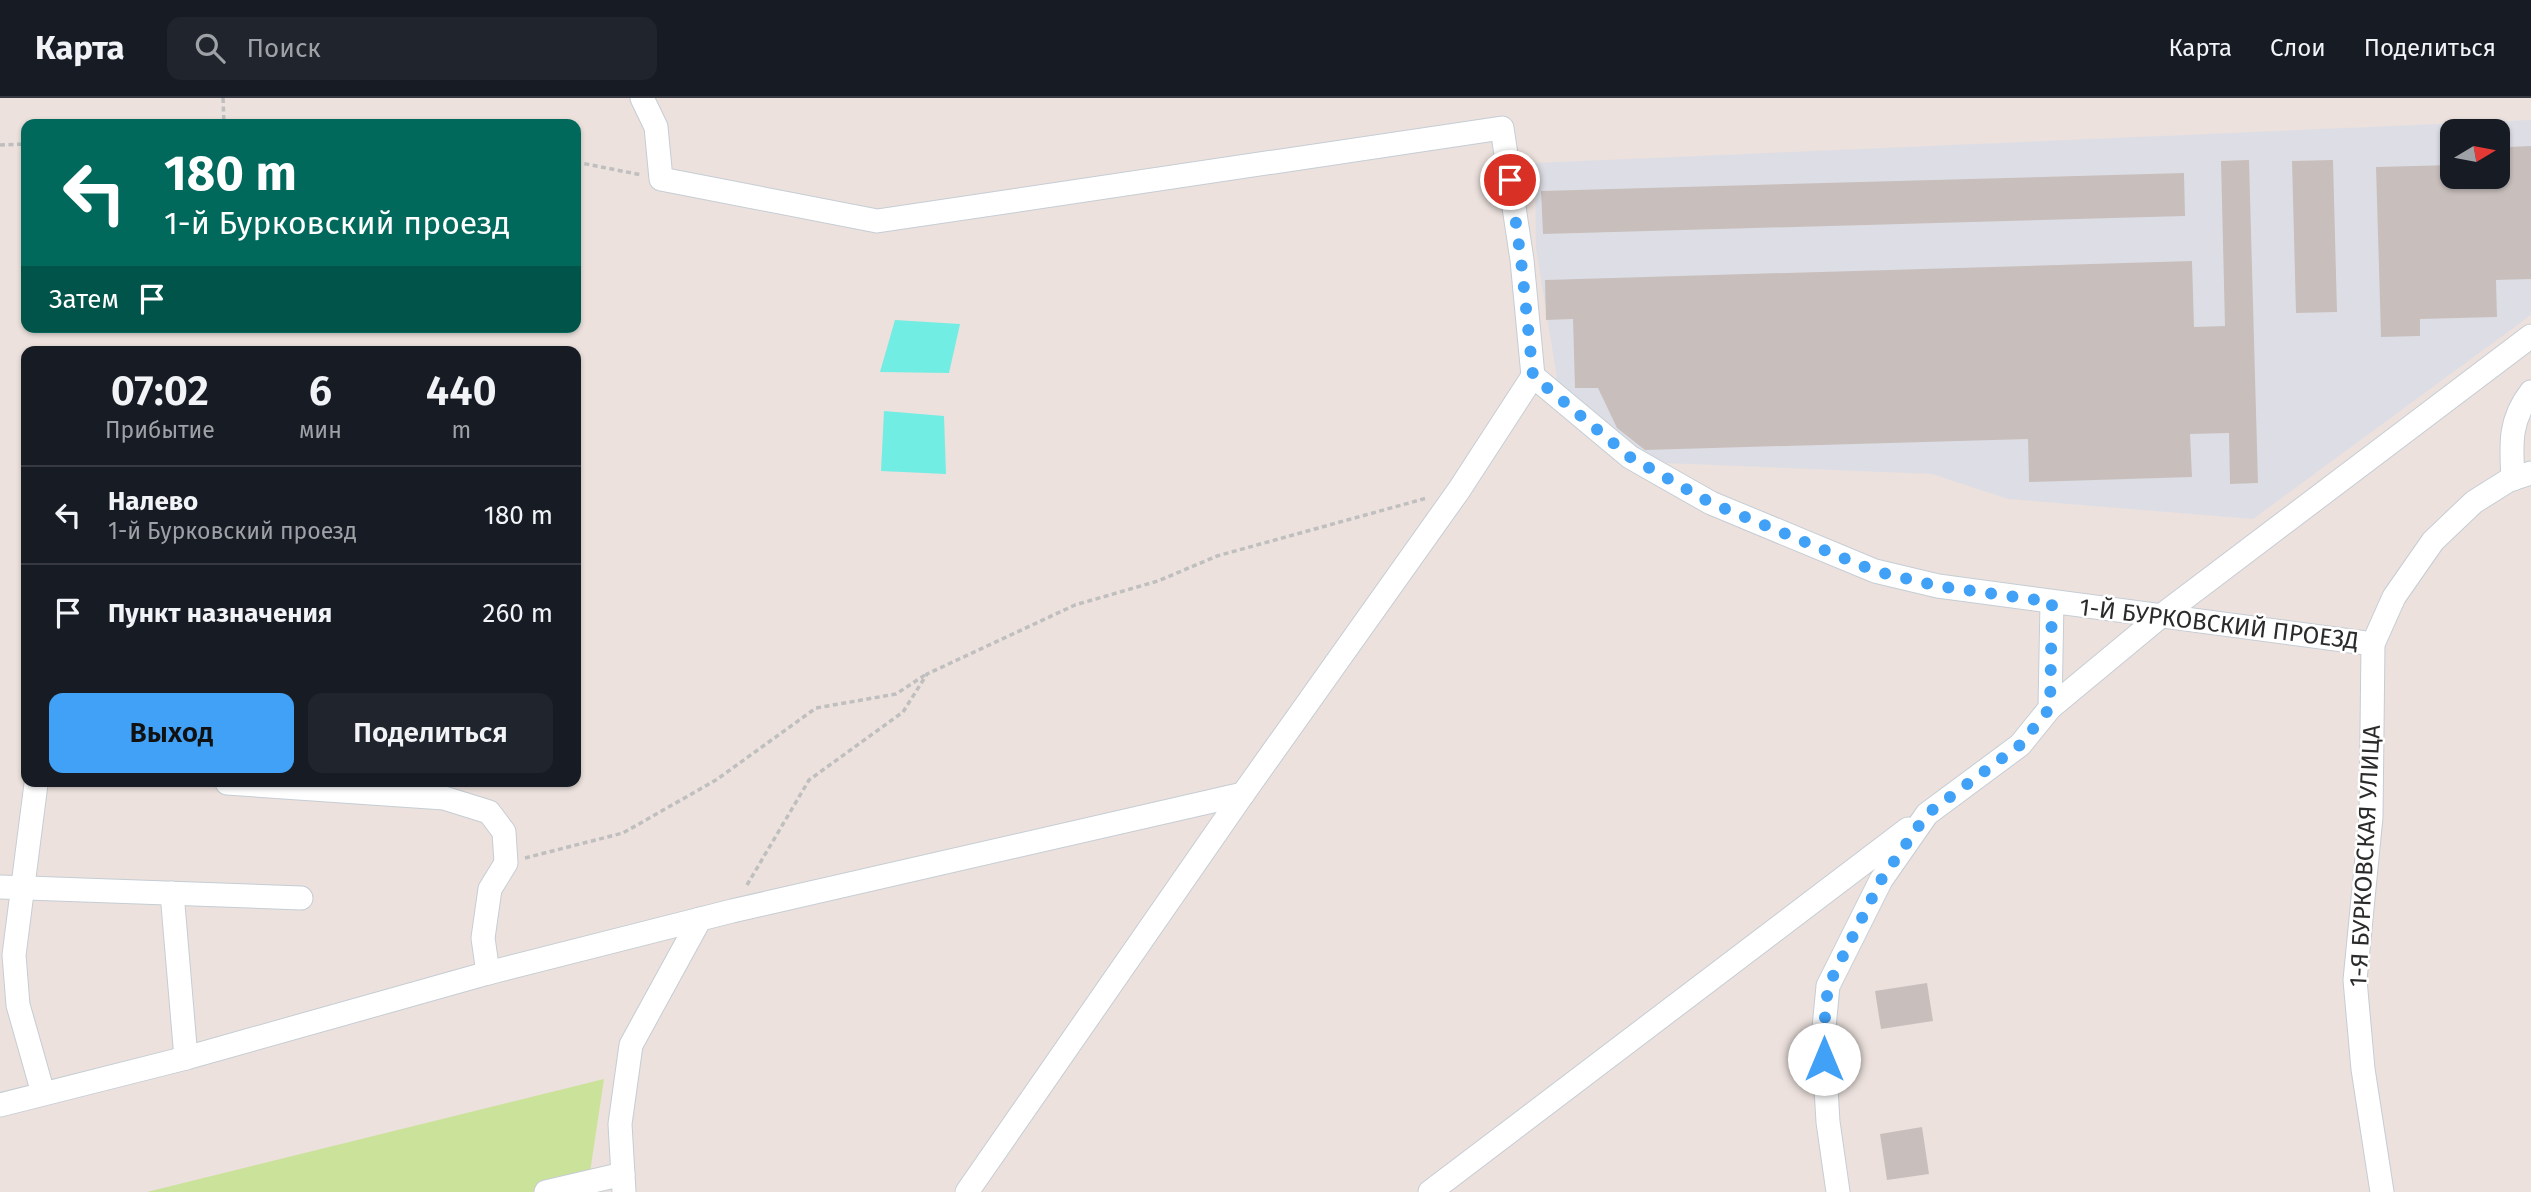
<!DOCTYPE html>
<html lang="ru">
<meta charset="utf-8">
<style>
:root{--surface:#171b24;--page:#20242c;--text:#f1f3f6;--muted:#9ea1a6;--line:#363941;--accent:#40a1f7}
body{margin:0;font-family:"Fira Sans",sans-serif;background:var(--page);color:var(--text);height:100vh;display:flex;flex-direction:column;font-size:26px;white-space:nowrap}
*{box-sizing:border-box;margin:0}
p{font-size:23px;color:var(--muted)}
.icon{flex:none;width:38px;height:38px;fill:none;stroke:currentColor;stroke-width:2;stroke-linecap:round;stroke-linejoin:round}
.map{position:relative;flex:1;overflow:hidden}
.details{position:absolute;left:21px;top:248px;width:560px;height:441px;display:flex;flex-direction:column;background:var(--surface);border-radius:14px;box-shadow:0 2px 5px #0004}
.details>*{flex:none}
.guide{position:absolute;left:21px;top:21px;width:560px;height:214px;border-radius:14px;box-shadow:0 2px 5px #0004;background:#00695c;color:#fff;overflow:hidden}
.needle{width:46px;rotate:80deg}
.controls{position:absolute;left:2440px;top:21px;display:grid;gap:14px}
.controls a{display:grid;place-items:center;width:70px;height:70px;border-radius:14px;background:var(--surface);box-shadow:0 2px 5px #0004;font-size:35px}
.pin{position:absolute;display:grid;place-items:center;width:60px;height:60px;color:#fff;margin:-30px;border:4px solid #fff;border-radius:50%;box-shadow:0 2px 7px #0007}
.me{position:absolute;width:77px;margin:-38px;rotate:0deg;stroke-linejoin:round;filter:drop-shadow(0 0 5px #0008)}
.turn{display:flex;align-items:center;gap:24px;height:147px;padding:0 28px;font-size:32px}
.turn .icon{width:91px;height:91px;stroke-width:2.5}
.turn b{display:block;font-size:49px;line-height:60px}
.then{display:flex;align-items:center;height:66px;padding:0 28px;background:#0003;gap:14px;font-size:26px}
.eta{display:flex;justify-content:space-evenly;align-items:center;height:119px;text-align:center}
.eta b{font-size:42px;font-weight:600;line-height:49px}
.button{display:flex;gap:14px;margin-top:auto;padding:14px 28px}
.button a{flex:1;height:80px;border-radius:14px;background:var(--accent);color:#111;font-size:28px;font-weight:600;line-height:80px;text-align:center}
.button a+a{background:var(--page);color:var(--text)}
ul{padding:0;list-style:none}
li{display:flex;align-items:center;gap:21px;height:98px;padding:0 28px;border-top:2px solid var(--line)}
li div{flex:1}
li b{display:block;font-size:26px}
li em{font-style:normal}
header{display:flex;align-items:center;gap:42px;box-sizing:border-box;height:98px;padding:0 35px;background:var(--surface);border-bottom:2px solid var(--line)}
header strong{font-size:33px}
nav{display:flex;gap:38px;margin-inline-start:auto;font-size:24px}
.search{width:490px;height:63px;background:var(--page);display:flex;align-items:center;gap:18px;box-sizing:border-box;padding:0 24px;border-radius:14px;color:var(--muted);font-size:26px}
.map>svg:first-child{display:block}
</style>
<header>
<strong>Карта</strong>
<div class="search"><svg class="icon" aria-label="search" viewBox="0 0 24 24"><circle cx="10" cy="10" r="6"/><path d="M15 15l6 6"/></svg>Поиск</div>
<nav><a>Карта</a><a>Слои</a><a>Поделиться</a></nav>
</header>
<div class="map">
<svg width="2531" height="1094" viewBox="0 0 2531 1094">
<rect width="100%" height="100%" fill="#ece1dd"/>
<!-- industrial -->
<path fill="#dddee5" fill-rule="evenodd" d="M2531,22V217L2253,421L2008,401L1932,376L1640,364L1533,278L1557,280L1536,151L1535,65ZM2452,33H2497V79H2452Z"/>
<!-- green -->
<path fill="#cbe29a" d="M604,981L587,1094H147Z"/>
<!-- water -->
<g fill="#72ede3">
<path d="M895,222L960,226L949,275L880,274Z"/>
<path d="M884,313L944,318L946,376L881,373Z"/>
</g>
<!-- building -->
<g fill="#c8bfbc">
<path d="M2531,48V181L2496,182L2497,219L2420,221V238L2381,239L2376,69L2452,67V79H2508L2507,49Z"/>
<path d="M2249,62L2258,385L2230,386L2229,335L2190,336L2192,379L2029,384L2028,341L1645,352L1617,330L1598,290H1575L1573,221L1546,222L1545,182L2192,163L2194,229L2225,228L2221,63Z"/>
<path d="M2333,62L2337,214L2296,215L2292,63Z"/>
<path d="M2184,75L2185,118L1543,136L1541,93Z"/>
<path d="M1927,885L1933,923L1881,931L1875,893Z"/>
<path d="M1922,1029L1929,1076L1887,1082L1880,1036Z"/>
</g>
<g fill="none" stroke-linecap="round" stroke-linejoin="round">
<!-- minor casing -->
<g stroke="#c5cdd4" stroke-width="25">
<g id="minor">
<path d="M642,0L656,29L661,81L877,123L1502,30L1522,162L1533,278L1630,359L1711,405L1875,473L1938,488L2373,546"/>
<path d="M2513,381C2511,347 2509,322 2531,294"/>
<path d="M2050,610L2161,518L2531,238"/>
<path d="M227,685L444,700L489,714L504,734L506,765L490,791L483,840L488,875"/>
<path d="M36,686L14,857L18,907L43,995"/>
<path d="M0,789L301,800"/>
<path d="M172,795L186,960"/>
<path d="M0,1007L186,960L488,875L732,813L1243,696L1459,392L1533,278"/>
<path d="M546,1094L623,1076"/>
<path d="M624,1094L620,1026L631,947L700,821"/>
<path d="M967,1094L1243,696"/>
<path d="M1430,1094L1908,731"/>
<path d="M1838,1094L1828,1024L1823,940L1828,888L1881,782L1927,716L2020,647L2050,610L2052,504"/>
<path d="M2382,1094L2363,971L2355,882L2371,719L2373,546L2394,499L2433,443L2474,404L2509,382L2531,375"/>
</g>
</g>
<!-- path -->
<g stroke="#bfbfbf" stroke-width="3.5" stroke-dasharray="5 3.5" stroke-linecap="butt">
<path d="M223,0L224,26"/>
<path d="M0,47L26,46"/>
<path d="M576,64L642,77"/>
<path d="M525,760L623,735L716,682L816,610L896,596L925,577"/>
<path d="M747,787L809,682L903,614L927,576L1075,507L1158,483L1217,458L1427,400"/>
</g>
<!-- minor -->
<use href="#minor" stroke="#fff" stroke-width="23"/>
</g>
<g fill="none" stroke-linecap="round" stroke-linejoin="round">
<!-- route -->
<path stroke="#40a1f7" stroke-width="12" stroke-dasharray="0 21.6" d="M1510,82L1521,162L1533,278L1630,359L1711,405L1875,473L1938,488L2052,504L2050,610L2020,647L1927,716L1881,782L1828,888L1823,940L1824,961"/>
</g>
<g text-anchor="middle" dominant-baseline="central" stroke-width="5" stroke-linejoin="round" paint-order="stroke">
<!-- street labels -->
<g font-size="24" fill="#2b2b2b" stroke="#fff">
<text transform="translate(2219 526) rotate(7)">1-Й БУРКОВСКИЙ ПРОЕЗД</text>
<text transform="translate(2365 758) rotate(-87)">1-Я БУРКОВСКАЯ УЛИЦА</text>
</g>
</g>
</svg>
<div class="controls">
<a><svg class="needle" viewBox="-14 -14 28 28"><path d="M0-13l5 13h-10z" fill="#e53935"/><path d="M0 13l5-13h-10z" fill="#9ea1a6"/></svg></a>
</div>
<div class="pin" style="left:1510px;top:82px;background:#d93025"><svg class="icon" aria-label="arrive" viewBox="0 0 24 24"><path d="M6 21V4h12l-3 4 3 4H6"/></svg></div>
<svg class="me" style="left:1824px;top:961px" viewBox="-20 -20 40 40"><circle r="19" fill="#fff"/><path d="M0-13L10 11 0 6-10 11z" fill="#40a1f7"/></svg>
<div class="guide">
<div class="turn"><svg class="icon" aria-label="left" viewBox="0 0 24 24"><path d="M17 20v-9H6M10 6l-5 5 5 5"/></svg><div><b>180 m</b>1-й Бурковский проезд</div></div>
<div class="then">Затем<svg class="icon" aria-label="arrive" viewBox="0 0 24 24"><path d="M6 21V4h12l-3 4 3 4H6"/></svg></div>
</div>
<section class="details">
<div class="eta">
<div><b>07:02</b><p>Прибытие</p></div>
<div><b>6</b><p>мин</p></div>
<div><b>440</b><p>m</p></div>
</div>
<ul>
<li><svg class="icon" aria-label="left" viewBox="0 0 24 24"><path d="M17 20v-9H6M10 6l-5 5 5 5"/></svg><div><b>Налево</b><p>1-й Бурковский проезд</p></div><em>180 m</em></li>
<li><svg class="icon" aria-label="arrive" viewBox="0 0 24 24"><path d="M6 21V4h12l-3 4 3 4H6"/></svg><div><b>Пункт назначения</b></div><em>260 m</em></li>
</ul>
<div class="button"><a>Выход</a><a>Поделиться</a></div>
</section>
</div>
